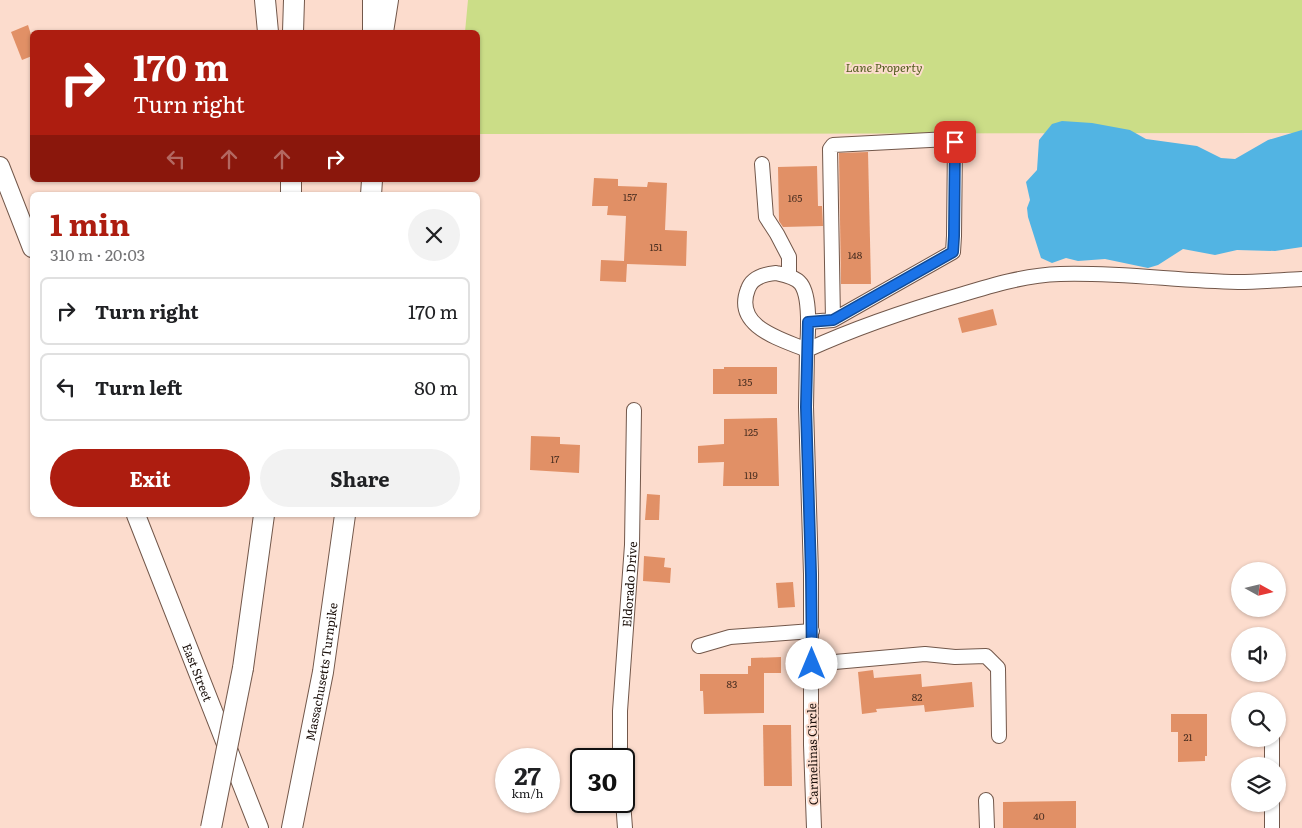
<!DOCTYPE html>
<meta charset="utf-8">
<style>
:root{--surface:#fff;--page:#f2f2f2;--text:#202124;--muted:#757577;--line:#e0e0e0;--accent:#ad1d10}
body{margin:0;font-family:Literata,serif;background:var(--page);color:var(--text);height:100vh;display:flex;flex-direction:column;font-size:19px;white-space:nowrap}
*{box-sizing:border-box;margin:0}
p{font-size:16px;color:var(--muted)}
.icon{flex:none;width:28px;height:28px;fill:none;stroke:currentColor;stroke-width:2;stroke-linecap:round;stroke-linejoin:round}
.map{position:relative;flex:1;overflow:hidden}
.details{position:absolute;left:30px;top:192px;width:450px;height:325px;display:flex;flex-direction:column;background:var(--surface);border-radius:8px;box-shadow:0 1px 4px #0004}
.details>*{flex:none}
.banner{position:absolute;left:30px;top:30px;width:450px;height:152px;border-radius:8px;box-shadow:0 1px 4px #0004;background:#ad1d10;color:#fff;overflow:hidden}
.needle{width:32px;rotate:98deg}
.tools{position:absolute;left:1231px;top:562px;display:grid;gap:10px}
.tools a{display:grid;place-items:center;width:55px;height:55px;border-radius:50%;background:var(--surface);box-shadow:0 1px 4px #0004;font-size:25px}
.speed{position:absolute;left:495px;top:748px;display:flex;gap:10px;font-size:25px;font-weight:700;text-align:center}
.speed>*{display:grid;place-content:center;width:65px;height:65px;border-radius:50%;background:var(--surface);box-shadow:0 1px 4px #0004;line-height:1}
.speed small{font-size:12px;font-weight:400}
.speed .limit{border:2px solid #111;border-radius:8px;background:#fff;color:#111}
.pin{position:absolute;display:grid;place-items:center;width:42px;height:42px;color:#fff;margin:-21px;border-radius:10px;box-shadow:0 2px 8px #0006}
.me{position:absolute;width:55px;margin:-28px;rotate:0deg;stroke-linejoin:round;filter:drop-shadow(0 0 4px #0008)}
.turn{display:flex;align-items:center;gap:18px;height:105px;padding:0 20px;font-size:22px}
.turn .icon{width:65px;height:65px;stroke-width:2.5}
.turn b{display:block;font-size:35px;line-height:42px}
.lanes{display:flex;align-items:center;height:48px;padding:0 20px;background:#0003;justify-content:center;gap:25px;direction:ltr}
.lanes .off{opacity:.35}
.round{display:grid;place-items:center;flex:none;width:52px;height:52px;border-radius:26px;background:var(--page)}
.head{display:flex;align-items:center;justify-content:space-between;height:85px;padding:0 20px}
h1{font-size:30px;font-weight:700;line-height:38px;color:var(--accent)}
.cta{display:flex;gap:10px;margin-top:auto;padding:10px 20px}
.cta a{flex:1;height:58px;border-radius:30px;background:var(--accent);color:#fff;font-size:20px;font-weight:700;line-height:58px;text-align:center}
.cta a+a{background:var(--page);color:var(--text)}
ul{padding:0;list-style:none}
li{display:flex;align-items:center;gap:15px;height:68px;margin:0 10px 8px;padding:0 10px;border:2px solid var(--line);border-radius:8px}
li div{flex:1}
li b{display:block;font-size:19px}
li em{font-style:normal}
.map>svg:first-child{display:block}
</style>
<div class="map">
<svg width="1302" height="828" viewBox="0 0 1302 828">
<rect width="100%" height="100%" fill="#fcdccd"/>
<!-- green -->
<path fill="#cbdd87" d="M468,0H1302V133L478,134V32H465Z"/>
<!-- water -->
<path fill="#52b4e3" d="M1062,121L1092,123L1130,130L1146,139L1197,146L1221,158L1235,159L1268,140L1302,130V247L1275,251L1237,250L1215,255L1183,249L1158,265L1148,268L1105,259L1078,261L1066,258L1052,263L1041,258L1028,217L1027,208L1030,200L1026,182L1037,170L1039,140L1052,124Z"/>
<!-- building -->
<g fill="#e19066">
<path d="M28,25L32,38V56L22,60L11,32Z"/>
<path d="M868,152L871,284H841L839,153Z"/>
<path d="M817,166L818,206H822L823,226L783,227L779,221L778,167Z"/>
<path d="M594,178L618,179V186L647,187L648,182L667,183L665,230L687,231L686,266L627,264L626,282L600,281L601,260L624,261L626,216L607,215L608,206H592Z"/>
<path d="M993,309L997,325L962,333L958,318Z"/>
<path d="M724,367H777V394H713V369H724Z"/>
<path d="M777,418L779,486H723L724,462L698,463V446L724,444V419Z"/>
<path d="M531,436L560,437V444L580,445L579,473L530,470Z"/>
<path d="M647,494L660,495L659,520H645Z"/>
<path d="M644,556L665,558L664,567L671,568L670,583L643,581Z"/>
<path d="M793,582L795,607L778,608L776,583Z"/>
<path d="M781,657V673H764V713L704,714L703,691H700V674H748V666H751V658Z"/>
<path d="M873,670L874,678L921,674L922,687L972,682L974,707L925,712L924,705L876,709L877,712L862,714L858,672Z"/>
<path d="M1171,714H1207V756H1205V761L1178,762V732H1171Z"/>
<path d="M763,725H791L792,786H764Z"/>
<path d="M1076,801V828H1003V802Z"/>
</g>
<g fill="none" stroke-linecap="round" stroke-linejoin="round">
<!-- minor casing -->
<g stroke="#72574a" stroke-width="16">
<g id="minor">
<path d="M762,164L766,217L777,234L789,257V275"/>
<path d="M776,273C785,275 796,277 801,284C811,298 808,334 807,350C781,339 733,327 748,289C752,277 765,274 776,273Z"/>
<path d="M808,322L833,320L830,149L833,145L949,139L955,142L954,236L953,252L833,320"/>
<path d="M699,646L730,637L812,631"/>
<path d="M812,664L925,654L955,657L986,656L998,668L999,736"/>
<path id="s1" d="M620,759V711L632,545L634,410"/>
<path d="M1272,766V739"/>
<path d="M986,800L987,828"/>
<path d="M623,801L625,828"/>
<path d="M1272,804V828"/>
<path d="M814,828L811,745V574L806,407L807,350C857,327 908,310 960,295C993,285 1026,275 1060,274C1120,272 1178,281 1238,282C1259,282 1281,280 1302,279"/>
</g>
</g>
<!-- major casing -->
<g stroke="#72574a" stroke-width="20">
<g id="major">
<path d="M0,166L32,248"/>
<path id="s2" d="M136,515L259,828"/>
</g>
</g>
<!-- highway casing -->
<g stroke="#72574a" stroke-width="22">
<g id="highway">
<path d="M265,0L268,32"/>
<path d="M373,0V31"/>
<path d="M293,32L294,0"/>
<path d="M383,32L388,0"/>
<path d="M291,195V180"/>
<path d="M371,195L372,180"/>
<path d="M243,668L264,515"/>
<path id="s3" d="M292,828L323,672L345,515"/>
</g>
</g>
<!-- minor -->
<use href="#minor" stroke="#fff" stroke-width="14"/>
<!-- major -->
<use href="#major" stroke="#fff" stroke-width="18"/>
<!-- highway -->
<use href="#highway" stroke="#fff" stroke-width="20"/>
<!-- highway-bridge casing -->
<g stroke="#72574a" stroke-width="22" stroke-linecap="butt">
<path id="highway-bridge" d="M211,828L243,668"/>
</g>
<!-- highway-bridge -->
<use href="#highway-bridge" stroke="#fff" stroke-width="20"/>
</g>
<g fill="none" stroke-linecap="round" stroke-linejoin="round">
<!-- route casing -->
<g stroke="#114b97" stroke-width="12">
<path id="route" d="M812,664L811,574L806,407L808,322L833,320L953,252L954,236L955,142"/>
</g>
<!-- route -->
<use href="#route" stroke="#1a73e8" stroke-width="9"/>
</g>
<g text-anchor="middle" dominant-baseline="central" stroke-width="4" stroke-linejoin="round" paint-order="stroke">
<!-- number labels -->
<g font-size="10" fill="#4c3022">
<text x="630" y="196">157</text>
<text x="795" y="197">165</text>
<text x="656" y="246">151</text>
<text x="855" y="254">148</text>
<text x="745" y="381">135</text>
<text x="751" y="431">125</text>
<text x="555" y="458">17</text>
<text x="751" y="474">119</text>
<text x="732" y="683">83</text>
<text x="917" y="696">82</text>
<text x="1188" y="736">21</text>
<text x="1039" y="815">40</text>
</g>
<!-- park labels -->
<g font-size="12" font-style="italic" fill="#525c1e" stroke="#fcdccd">
<text x="884" y="67">Lane Property</text>
</g>
<!-- street labels -->
<g font-size="12" fill="#1b100b" stroke="#fcdccd">
<text stroke="none"><textPath href="#s1" startOffset="175">Eldorado Drive</textPath></text>
<text stroke="none"><textPath href="#s2" startOffset="169">East Street</textPath></text>
<text stroke="none"><textPath href="#s3" startOffset="159">Massachusetts Turnpike</textPath></text>
<text transform="translate(812 754) rotate(-91)">Carmelinas Circle</text>
</g>
</g>
</svg>
<div class="tools">
<a><svg class="needle" viewBox="-14 -14 28 28"><path d="M0-13l5 13h-10z" fill="#e53935"/><path d="M0 13l5-13h-10z" fill="#757577"/></svg></a>
<a><svg class="icon" aria-label="sound" viewBox="0 0 24 24"><path d="M4 9h4l5-4v14l-5-4H4zM17 9q2 3 0 6"/></svg></a>
<a><svg class="icon" aria-label="search" viewBox="0 0 24 24"><circle cx="10" cy="10" r="6"/><path d="M15 15l6 6"/></svg></a>
<a><svg class="icon" aria-label="layers" viewBox="0 0 24 24"><path d="M12 4l9 5-9 5-9-5zM3 14l9 5 9-5"/></svg></a>
</div>
<div class="speed"><div>27<small>km/h</small></div><div class="limit">30</div></div>
<div class="pin" style="left:955px;top:142px;background:#d93025"><svg class="icon" aria-label="arrive" viewBox="0 0 24 24"><path d="M6 21V4h12l-3 4 3 4H6"/></svg></div>
<svg class="me" style="left:812px;top:664px" viewBox="-20 -20 40 40"><circle r="19" fill="#fff"/><path d="M0-13L10 11 0 6-10 11z" fill="#1a73e8"/></svg>
<div class="banner">
<div class="turn"><svg class="icon" aria-label="right" viewBox="0 0 24 24"><path d="M7 20v-9h11M14 6l5 5-5 5"/></svg><div><b>170 m</b>Turn right</div></div>
<div class="lanes"><svg class="icon off" aria-label="left" viewBox="0 0 24 24"><path d="M17 20v-9H6M10 6l-5 5 5 5"/></svg><svg class="icon off" aria-label="ahead" viewBox="0 0 24 24"><path d="M12 20V5M6 11l6-6 6 6"/></svg><svg class="icon off" aria-label="ahead" viewBox="0 0 24 24"><path d="M12 20V5M6 11l6-6 6 6"/></svg><svg class="icon" aria-label="right" viewBox="0 0 24 24"><path d="M7 20v-9h11M14 6l5 5-5 5"/></svg></div>
</div>
<section class="details">
<div class="head"><div><h1>1 min</h1><p>310 m · 20:03</p></div><a class="round"><svg class="icon" aria-label="close" viewBox="0 0 24 24"><path d="M6 6l12 12M18 6L6 18"/></svg></a></div>
<ul>
<li><svg class="icon" aria-label="right" viewBox="0 0 24 24"><path d="M7 20v-9h11M14 6l5 5-5 5"/></svg><div><b>Turn right</b></div><em>170 m</em></li>
<li><svg class="icon" aria-label="left" viewBox="0 0 24 24"><path d="M17 20v-9H6M10 6l-5 5 5 5"/></svg><div><b>Turn left</b></div><em>80 m</em></li>
</ul>
<div class="cta"><a>Exit</a><a>Share</a></div>
</section>
</div>
